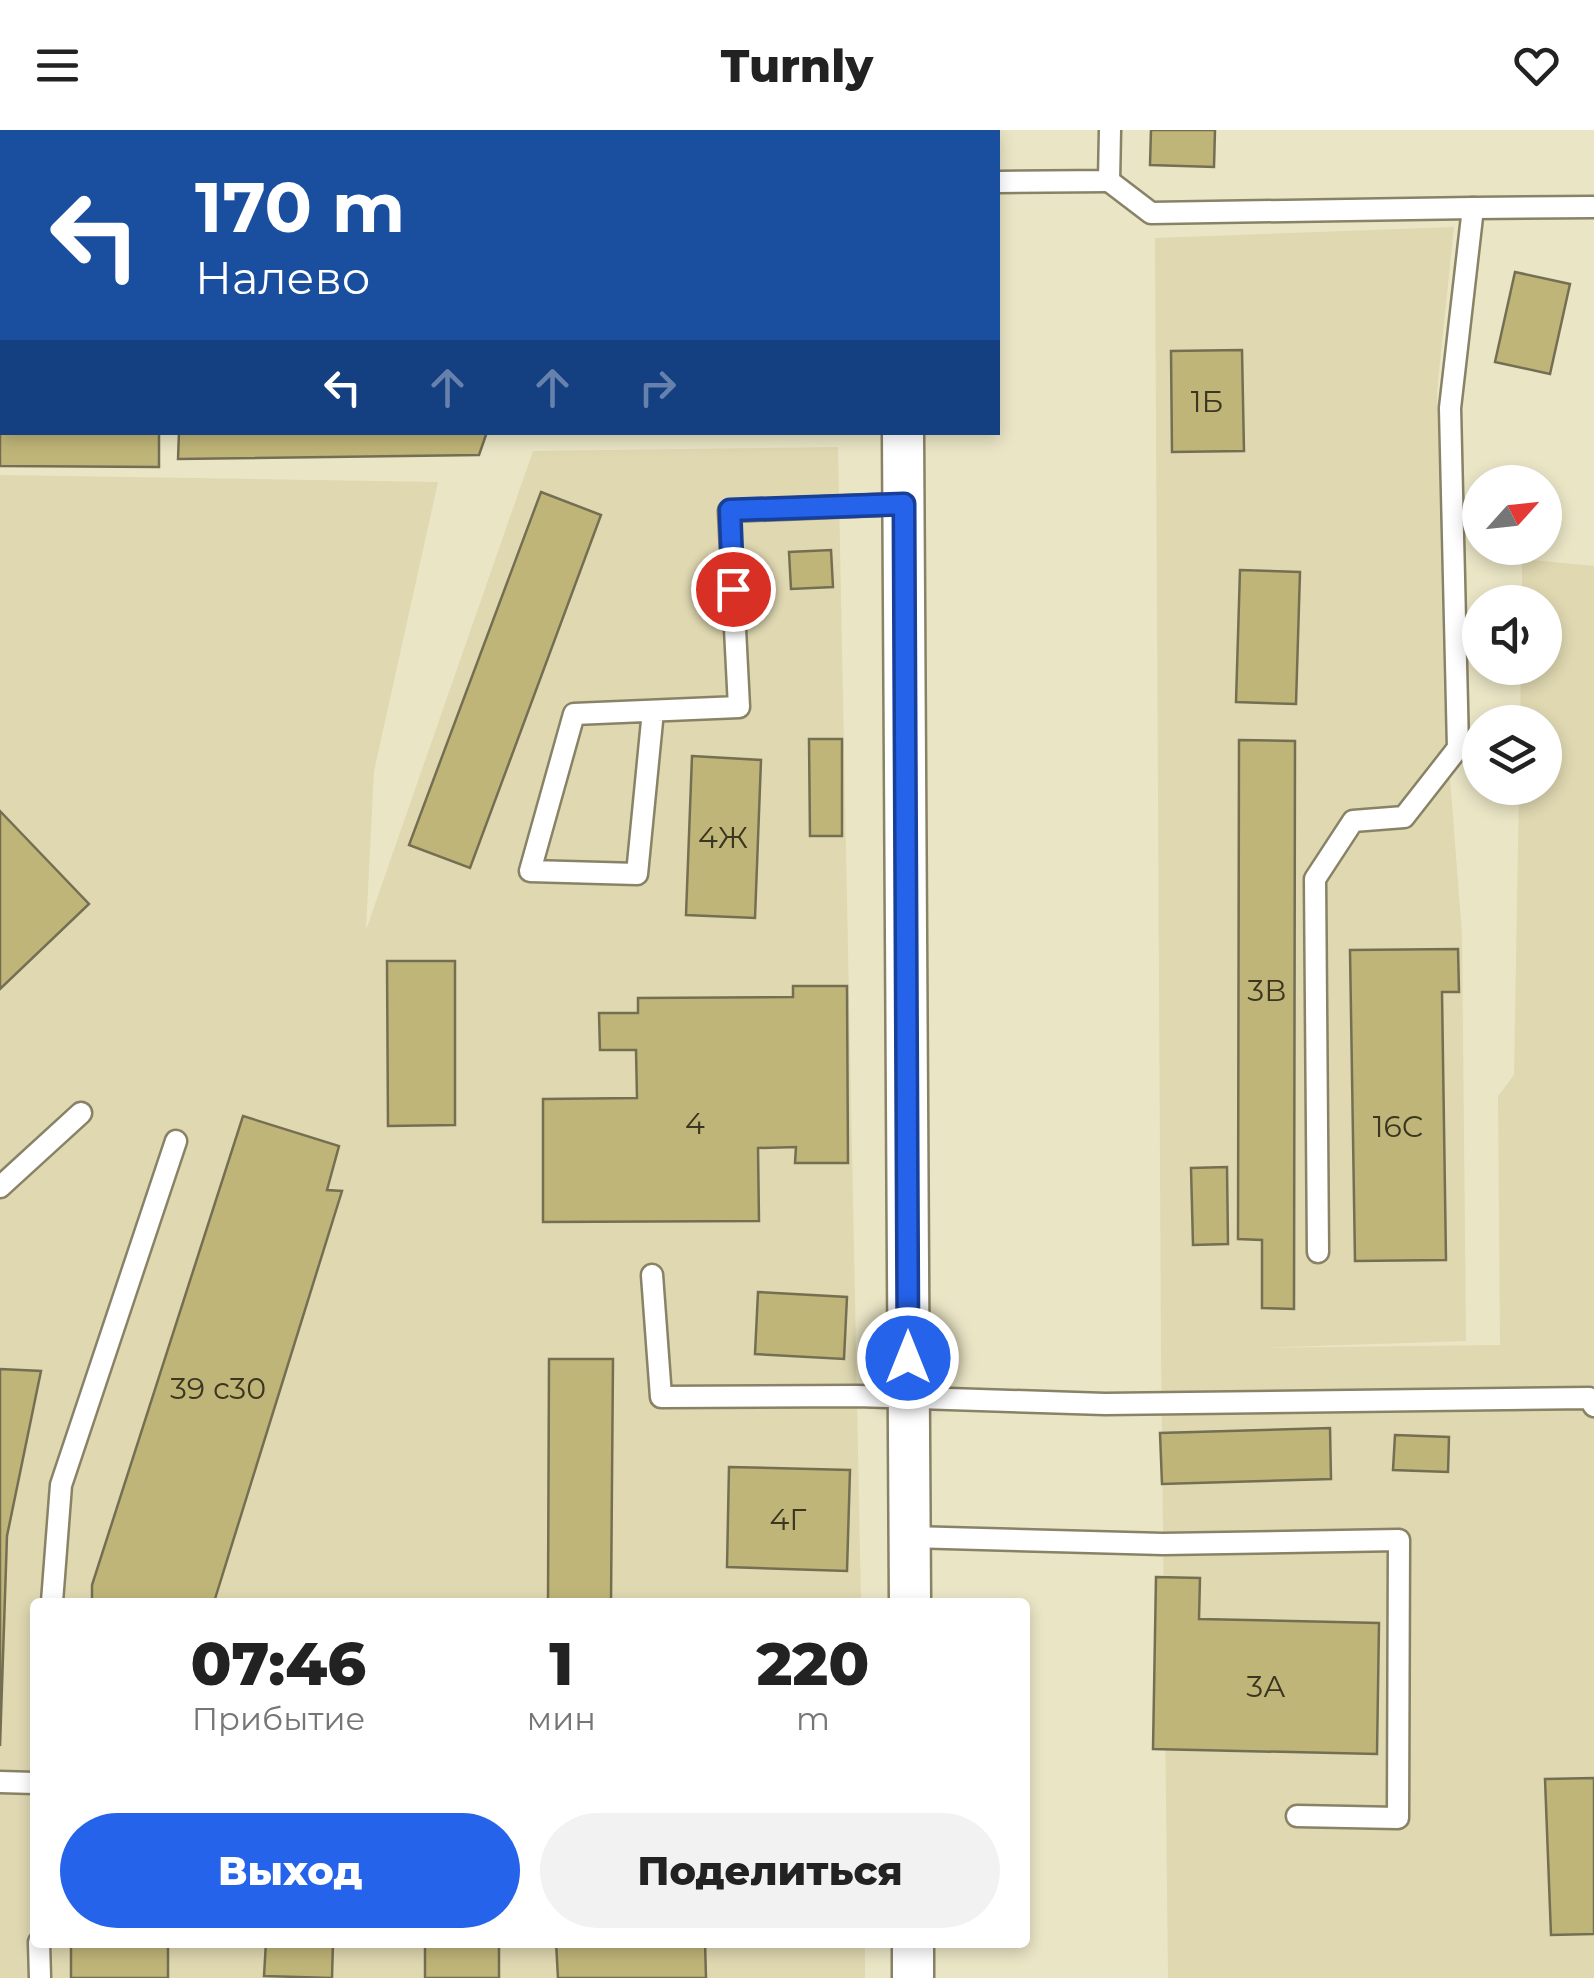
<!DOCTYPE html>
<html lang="ru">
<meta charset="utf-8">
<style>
:root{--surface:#fff;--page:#f2f2f2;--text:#222;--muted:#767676;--accent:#2563eb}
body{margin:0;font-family:Montserrat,sans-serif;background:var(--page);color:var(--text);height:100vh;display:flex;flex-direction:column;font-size:38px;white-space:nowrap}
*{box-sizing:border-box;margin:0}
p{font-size:32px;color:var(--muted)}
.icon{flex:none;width:55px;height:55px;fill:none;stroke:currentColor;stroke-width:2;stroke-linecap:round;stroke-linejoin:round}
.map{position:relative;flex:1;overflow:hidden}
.sheet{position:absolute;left:30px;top:1468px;width:1000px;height:350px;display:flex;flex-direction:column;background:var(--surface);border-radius:10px;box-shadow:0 5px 15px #0003}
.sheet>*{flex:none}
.banner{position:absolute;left:0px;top:0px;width:1000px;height:305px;box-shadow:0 5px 15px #0003;background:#1a4fa0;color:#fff;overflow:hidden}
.needle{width:65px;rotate:63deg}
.tools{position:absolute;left:1462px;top:335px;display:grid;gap:20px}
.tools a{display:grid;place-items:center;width:100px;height:100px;border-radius:50%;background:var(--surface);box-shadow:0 5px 15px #0003;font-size:50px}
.pin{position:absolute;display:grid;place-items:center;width:85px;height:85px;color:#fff;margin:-42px;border:5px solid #fff;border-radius:50%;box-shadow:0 2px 10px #0007}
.me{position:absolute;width:110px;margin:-55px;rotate:0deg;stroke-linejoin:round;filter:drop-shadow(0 0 8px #0008)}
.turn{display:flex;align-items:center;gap:35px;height:210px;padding:0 30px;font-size:45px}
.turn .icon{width:130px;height:130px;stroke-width:2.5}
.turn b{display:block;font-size:70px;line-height:85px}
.lanes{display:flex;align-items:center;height:95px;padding:0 30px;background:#0003;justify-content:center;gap:50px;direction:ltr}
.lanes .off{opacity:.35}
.eta{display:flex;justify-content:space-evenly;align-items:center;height:170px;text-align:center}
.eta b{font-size:60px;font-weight:800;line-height:70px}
.cta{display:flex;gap:20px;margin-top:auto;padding:20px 30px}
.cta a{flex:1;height:115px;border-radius:60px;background:var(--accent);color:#fff;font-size:40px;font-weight:800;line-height:115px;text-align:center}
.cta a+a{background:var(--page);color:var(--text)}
header{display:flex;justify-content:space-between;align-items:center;height:130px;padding:0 30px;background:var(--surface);font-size:45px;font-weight:800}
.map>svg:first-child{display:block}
</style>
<header><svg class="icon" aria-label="menu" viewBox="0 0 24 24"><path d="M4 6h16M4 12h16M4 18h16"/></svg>Turnly<svg class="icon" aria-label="heart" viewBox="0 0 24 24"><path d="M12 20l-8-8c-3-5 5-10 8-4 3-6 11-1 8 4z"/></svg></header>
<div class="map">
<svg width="1594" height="1848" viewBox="0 0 1594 1848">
<rect width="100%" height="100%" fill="#eae5c5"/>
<!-- built -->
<g fill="#dfd8b1">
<path d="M1454,97L1437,261L1444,571L1462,804L1466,1211L1257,1218L1500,1215L1498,966L1514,945L1519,658H1545V592H1520L1521,538H1545V472H1522V429L1594,436V1848H1168L1161,1221L1155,108Z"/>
<path d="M838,317L861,1472H35V1812H865V1848H0V345L438,352L374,641L366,800L533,321Z"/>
</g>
<!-- building -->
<g fill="#c0b578" stroke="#746f53" stroke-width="2.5">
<rect x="282" y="0" width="222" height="2"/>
<rect x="741" y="0" width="119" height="2"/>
<path d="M1151,0H1215L1214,37L1150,35Z"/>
<path d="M0,38H2L0,107Z"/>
<path d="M1515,142L1570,154L1550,244L1495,232Z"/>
<path d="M1242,220L1244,321L1172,322L1171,221Z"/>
<path d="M0,264L2,302H159V337L0,336Z"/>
<path d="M179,302H487L479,325L178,329Z"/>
<path d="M541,362L601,385L470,738L409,715Z"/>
<path d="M831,420L833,457L791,459L789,422Z"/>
<path d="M1240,440L1300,442L1296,574L1236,572Z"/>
<path d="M809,609H842V706H810Z"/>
<path d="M1239,610L1295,611L1294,1179L1262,1178V1110L1238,1109Z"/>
<path d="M692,626L761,630L755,788L686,785Z"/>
<path d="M0,681L89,774L0,859Z"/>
<path d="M1458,819L1459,862H1442L1446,1130L1355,1131L1350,820Z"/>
<path d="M387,831H455V995L388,996Z"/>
<path d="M793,856H847L848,1033H795L796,1017L758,1018L759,1091L543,1092V969L637,968L636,920H600L599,883H638V868L793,867Z"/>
<path d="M243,986L339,1016L327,1060L342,1061L214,1472H92V1455Z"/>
<path d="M1227,1037L1228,1114L1193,1115L1191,1038Z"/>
<path d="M758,1162L847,1167L844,1229L755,1224Z"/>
<path d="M549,1229H613L611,1472H548Z"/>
<path d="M0,1239L41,1241L7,1406L0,1616Z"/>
<path d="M1330,1298L1331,1349L1162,1354L1160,1303Z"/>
<path d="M1395,1305L1449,1307L1448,1342L1393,1340Z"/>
<path d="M729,1337L850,1340L847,1441L727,1437Z"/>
<path d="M1156,1447L1200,1448L1199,1489L1379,1493L1377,1624L1153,1619Z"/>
<path d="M1594,1648V1804L1551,1805L1545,1649Z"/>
<rect x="71" y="1812" width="97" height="36"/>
<path d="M266,1812H333L332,1848L264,1846Z"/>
<rect x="425" y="1812" width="74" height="36"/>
<path d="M556,1812H705L706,1848H558Z"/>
</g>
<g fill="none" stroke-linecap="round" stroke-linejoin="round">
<!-- lane casing -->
<g stroke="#888266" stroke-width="25">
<g id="lane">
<path d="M122,0V2"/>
<path d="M1109,51L1151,83L1473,78L1450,278L1458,618L1404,687L1353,691L1315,749L1318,1122"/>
<path d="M998,52L1109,51L1110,0"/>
<path d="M1473,78L1594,77"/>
<path d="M0,235H2"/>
<path d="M653,581L637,744L530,741L574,584L739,577L729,381L903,374"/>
<path d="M0,1057L81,983"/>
<path d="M652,1145L661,1267L857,1266L1105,1274L1589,1268L1594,1276"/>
<path d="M910,1407L1163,1414L1399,1410L1398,1688L1297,1686"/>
<path d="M52,1472L61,1355L176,1011"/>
<path d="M0,1652L35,1653"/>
<path d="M39,1812L40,1848"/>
</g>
</g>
<!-- street casing -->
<g stroke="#888266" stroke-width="45">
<g id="street">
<path d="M901,0V2"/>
<path d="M903,302L910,1472"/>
<path d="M913,1812V1848"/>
</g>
</g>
<!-- lane -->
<use href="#lane" stroke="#fff" stroke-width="20"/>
<!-- street -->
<use href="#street" stroke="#fff" stroke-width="40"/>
</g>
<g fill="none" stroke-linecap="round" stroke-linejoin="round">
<!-- route casing -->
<g stroke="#184099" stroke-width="25">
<path id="route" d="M733,459L730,380L904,374L908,1228"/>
</g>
<!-- route -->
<use href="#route" stroke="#2563eb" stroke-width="18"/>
</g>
<g text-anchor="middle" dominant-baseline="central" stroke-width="8" stroke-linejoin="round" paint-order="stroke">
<!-- number labels -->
<g font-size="30" fill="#3a3620">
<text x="1207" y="271">1Б</text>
<text x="723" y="707">4Ж</text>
<text x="1267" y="860">3В</text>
<text x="695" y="993">4</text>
<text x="1398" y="996">16С</text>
<text x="218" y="1258">39 с30</text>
<text x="788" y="1389">4Г</text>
<text x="1266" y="1556">3А</text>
</g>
</g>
</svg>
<div class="tools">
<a><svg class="needle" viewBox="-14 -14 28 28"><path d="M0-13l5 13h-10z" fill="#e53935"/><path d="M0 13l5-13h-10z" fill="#767676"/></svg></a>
<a><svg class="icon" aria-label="sound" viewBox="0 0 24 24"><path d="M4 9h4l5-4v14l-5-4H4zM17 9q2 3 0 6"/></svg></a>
<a><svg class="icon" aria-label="layers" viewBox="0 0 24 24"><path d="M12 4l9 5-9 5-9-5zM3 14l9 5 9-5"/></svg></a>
</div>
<div class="pin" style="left:733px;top:459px;background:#d93025"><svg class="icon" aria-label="arrive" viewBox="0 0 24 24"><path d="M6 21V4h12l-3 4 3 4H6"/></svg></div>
<svg class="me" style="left:908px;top:1228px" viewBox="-20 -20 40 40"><circle r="17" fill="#2563eb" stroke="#fff" stroke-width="3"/><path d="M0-11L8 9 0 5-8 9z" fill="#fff"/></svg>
<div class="banner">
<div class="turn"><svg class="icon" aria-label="left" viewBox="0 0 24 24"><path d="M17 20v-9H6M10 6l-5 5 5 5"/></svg><div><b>170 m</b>Налево</div></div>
<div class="lanes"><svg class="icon" aria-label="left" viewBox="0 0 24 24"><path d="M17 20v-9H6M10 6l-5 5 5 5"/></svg><svg class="icon off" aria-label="ahead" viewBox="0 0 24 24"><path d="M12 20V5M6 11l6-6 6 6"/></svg><svg class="icon off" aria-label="ahead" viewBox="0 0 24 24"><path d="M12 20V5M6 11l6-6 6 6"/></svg><svg class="icon off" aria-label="right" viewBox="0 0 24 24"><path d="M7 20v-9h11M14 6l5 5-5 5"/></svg></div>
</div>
<section class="sheet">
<div class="eta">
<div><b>07:46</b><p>Прибытие</p></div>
<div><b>1</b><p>мин</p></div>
<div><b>220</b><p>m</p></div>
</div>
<div class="cta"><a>Выход</a><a>Поделиться</a></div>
</section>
</div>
